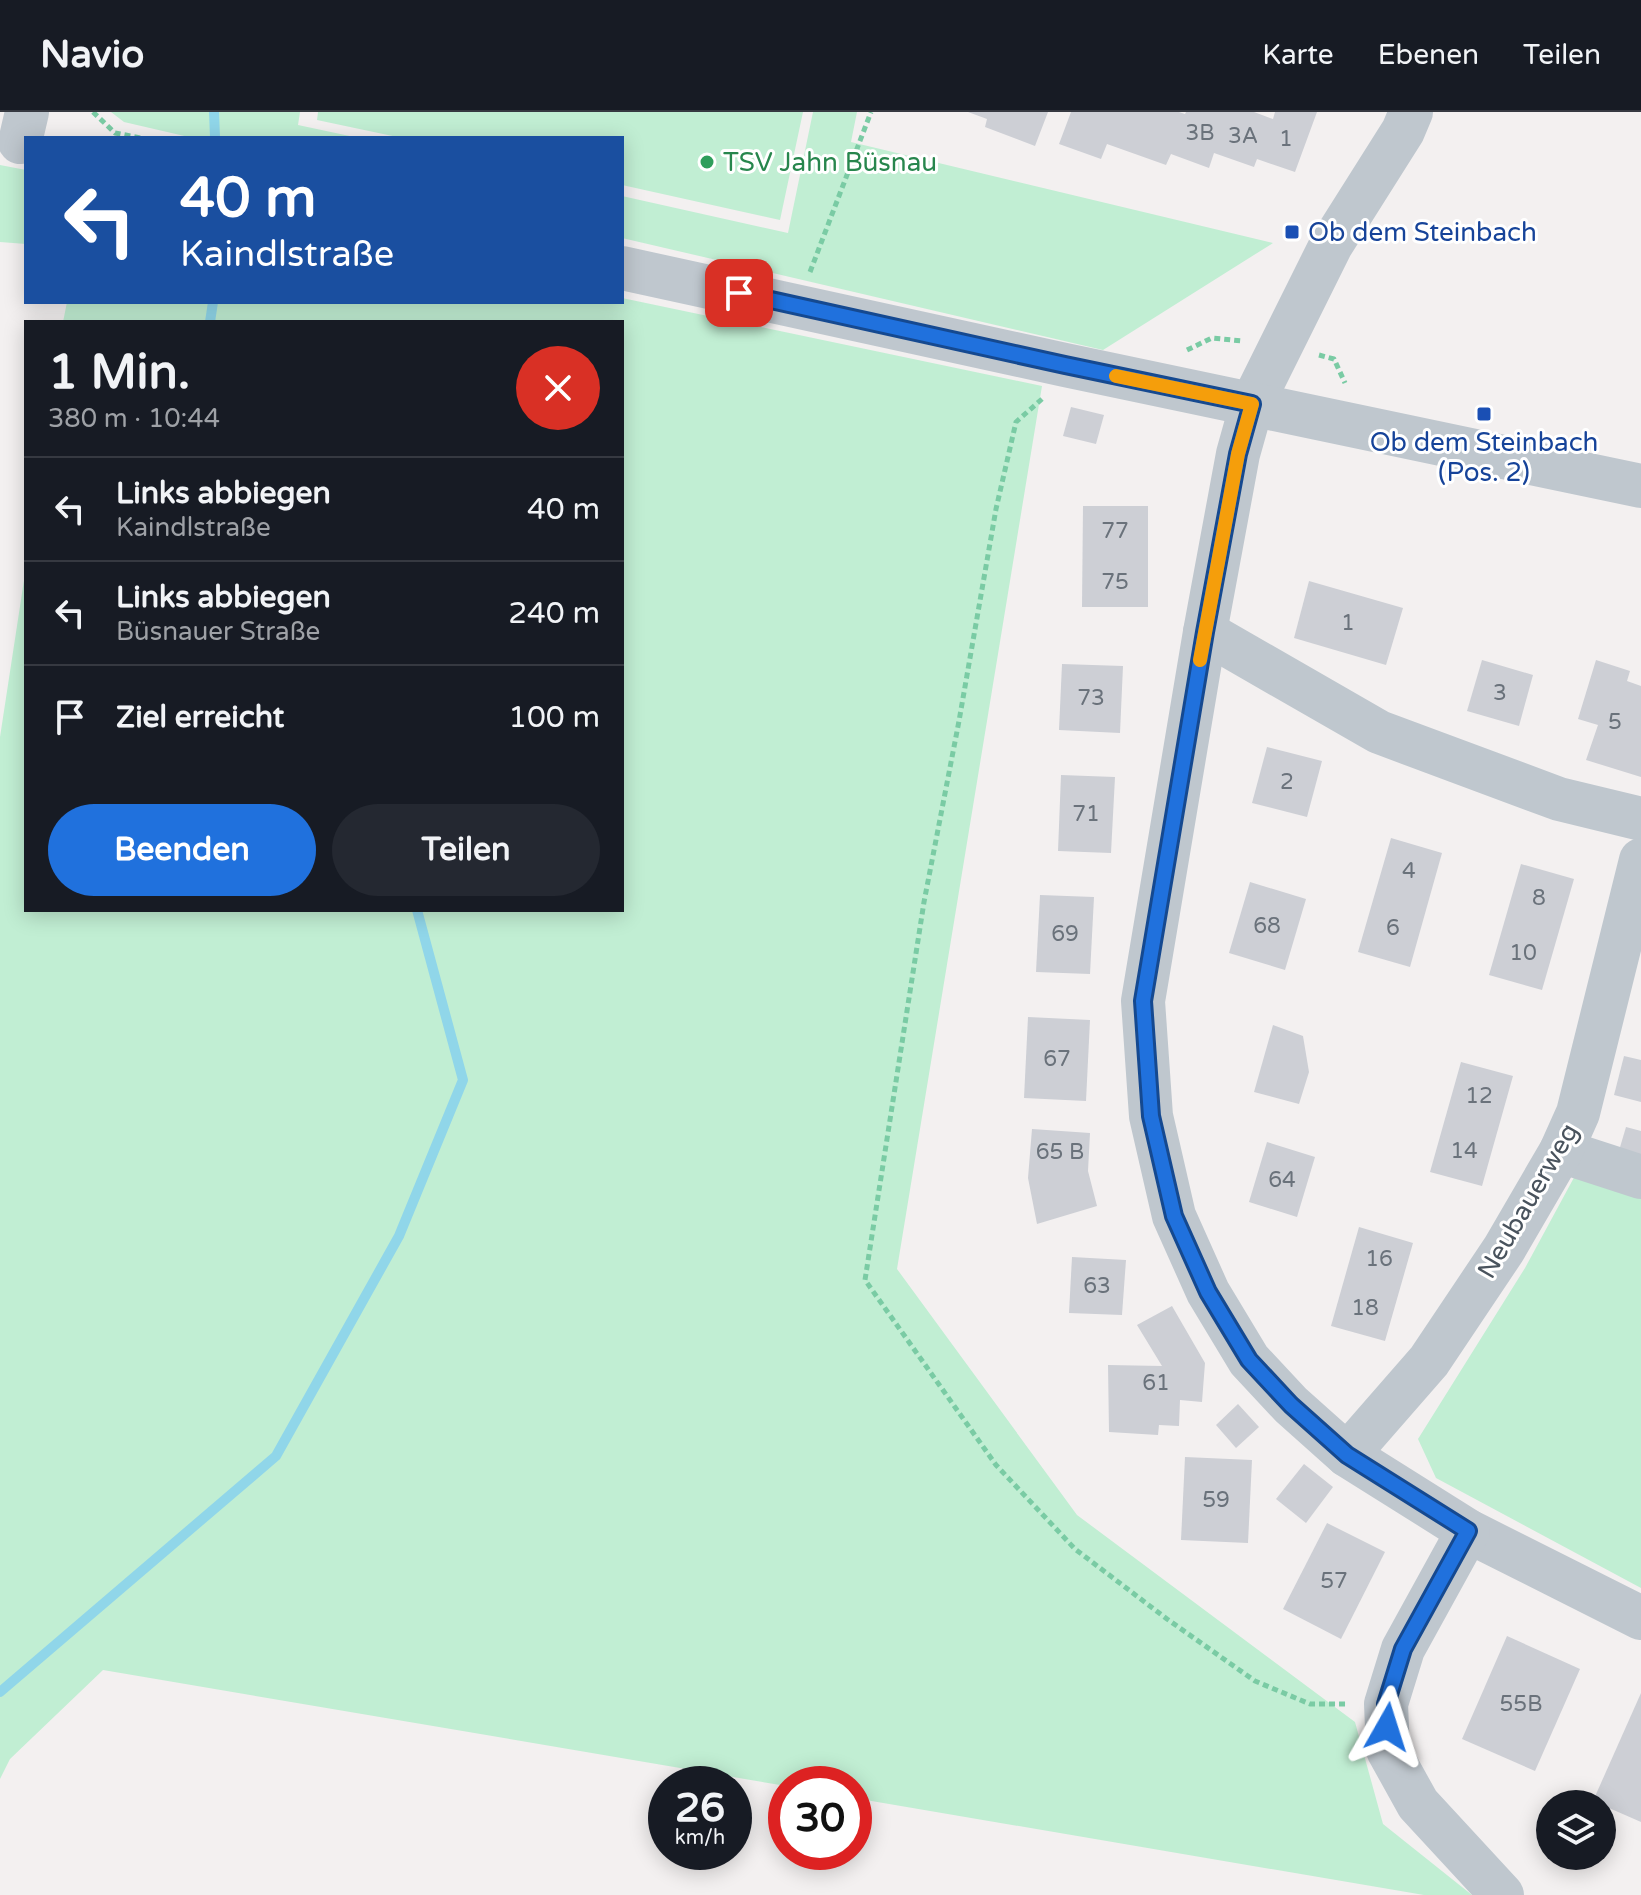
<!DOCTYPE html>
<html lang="de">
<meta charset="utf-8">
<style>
:root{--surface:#171b24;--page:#242831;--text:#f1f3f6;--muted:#9ea1a6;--line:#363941;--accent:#2071dd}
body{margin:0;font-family:"Varela Round",sans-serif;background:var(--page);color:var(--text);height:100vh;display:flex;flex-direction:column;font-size:30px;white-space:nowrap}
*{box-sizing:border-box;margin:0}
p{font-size:26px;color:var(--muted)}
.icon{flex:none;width:44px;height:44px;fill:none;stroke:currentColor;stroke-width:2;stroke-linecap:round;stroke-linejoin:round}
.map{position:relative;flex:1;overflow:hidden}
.drawer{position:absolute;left:24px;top:208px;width:600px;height:592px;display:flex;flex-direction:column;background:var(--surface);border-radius:0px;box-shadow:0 4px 20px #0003}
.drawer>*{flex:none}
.top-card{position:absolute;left:24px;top:24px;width:600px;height:168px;border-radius:0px;box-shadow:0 4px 20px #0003;background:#1a4fa0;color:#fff;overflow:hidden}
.buttons{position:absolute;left:1536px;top:1678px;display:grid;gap:16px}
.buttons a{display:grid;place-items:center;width:80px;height:80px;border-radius:50%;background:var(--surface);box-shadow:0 4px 20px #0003;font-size:40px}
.speed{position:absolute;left:648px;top:1654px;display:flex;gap:16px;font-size:40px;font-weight:700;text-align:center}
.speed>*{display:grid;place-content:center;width:104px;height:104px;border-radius:50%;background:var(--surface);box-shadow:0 4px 20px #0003;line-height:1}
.speed small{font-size:20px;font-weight:400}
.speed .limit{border:12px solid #d22;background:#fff;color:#111}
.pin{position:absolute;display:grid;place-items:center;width:68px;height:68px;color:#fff;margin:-34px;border-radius:16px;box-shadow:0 4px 12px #0006}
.me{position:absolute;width:88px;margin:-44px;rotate:6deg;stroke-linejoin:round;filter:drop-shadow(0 0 6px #0008)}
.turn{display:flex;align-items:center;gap:28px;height:168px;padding:0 24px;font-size:36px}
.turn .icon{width:104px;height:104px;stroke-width:2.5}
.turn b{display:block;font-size:56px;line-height:68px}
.round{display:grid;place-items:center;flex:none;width:84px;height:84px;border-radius:42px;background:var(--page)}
.overview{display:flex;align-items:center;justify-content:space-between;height:136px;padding:0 24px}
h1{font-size:48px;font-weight:700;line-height:60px}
.primary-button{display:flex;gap:16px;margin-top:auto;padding:16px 24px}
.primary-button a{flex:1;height:92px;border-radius:48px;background:var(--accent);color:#fff;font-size:32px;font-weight:700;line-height:92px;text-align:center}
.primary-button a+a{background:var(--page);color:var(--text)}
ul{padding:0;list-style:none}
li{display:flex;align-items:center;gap:24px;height:104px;padding:0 24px;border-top:2px solid var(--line)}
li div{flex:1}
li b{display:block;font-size:30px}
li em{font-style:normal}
header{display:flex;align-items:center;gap:48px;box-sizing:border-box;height:112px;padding:0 40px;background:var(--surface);border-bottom:2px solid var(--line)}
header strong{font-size:38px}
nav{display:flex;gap:44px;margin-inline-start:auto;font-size:28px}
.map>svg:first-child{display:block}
</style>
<header>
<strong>Navio</strong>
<nav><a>Karte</a><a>Ebenen</a><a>Teilen</a></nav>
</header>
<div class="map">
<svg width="1641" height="1783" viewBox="0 0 1641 1783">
<rect width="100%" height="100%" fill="#f3f0f0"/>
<!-- green -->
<g fill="#c1eed3">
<path d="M111,0H300L298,13L359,26H193L124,10Z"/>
<path d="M318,0H803L780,108L622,73V26H402L317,8Z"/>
<path d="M813,0H857L851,30L1273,131L1103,238L622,126V84L788,121Z"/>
<path d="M0,53L26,58V132L0,130Z"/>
<path d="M622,186L1042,274L897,1157L1077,1403L1355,1610L1383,1712L1472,1783H1424L854,1686V1672H786V1674L103,1558L10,1647L0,1667V625L26,455V798H622V210H63L67,190H622Z"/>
<path d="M1577,1060L1641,1083V1476L1436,1366L1418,1327L1525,1156Z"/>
</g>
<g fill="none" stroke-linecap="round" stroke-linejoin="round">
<!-- stream -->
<g stroke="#90d6e9" stroke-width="10">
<path d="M214,0L215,25"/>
<path d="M210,210L213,190"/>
<path d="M0,1580L276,1344L399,1124L463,968L417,798"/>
</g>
</g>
<!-- building -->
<g fill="#cdcfd5">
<path d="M968,0H1048L1035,34L985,15L987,7Z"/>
<path d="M1071,0H1179L1185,2L1186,0H1254L1273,7L1275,0H1317L1295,60L1257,47L1254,55L1214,41L1209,56L1171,42L1166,53L1107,32L1101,47L1059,32Z"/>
<path d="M1071,295L1104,303L1096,332L1063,324Z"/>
<path d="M1083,394H1148V495H1082Z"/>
<path d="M1309,469L1403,496L1386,553L1294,526Z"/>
<path d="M1482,548L1533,563L1519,614L1467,599Z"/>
<path d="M1596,548L1630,559L1627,569L1641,574V665L1586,648L1598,613L1578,607Z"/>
<path d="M1062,552L1123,554L1120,621L1059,618Z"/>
<path d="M1267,635L1322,649L1307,705L1252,691Z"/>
<path d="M1061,663L1115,665L1111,741L1058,739Z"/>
<path d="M1391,726L1442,741L1410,855L1358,840Z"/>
<path d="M1521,752L1574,767L1542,878L1489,863Z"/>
<path d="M1250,770L1306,787L1285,858L1229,841Z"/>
<path d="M1040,783L1094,785L1090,862L1036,860Z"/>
<path d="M1028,905L1090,908L1086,989L1024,986Z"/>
<path d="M1273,913L1303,924L1309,960L1299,992L1254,980Z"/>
<path d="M1624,944L1641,948V990L1614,983Z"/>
<path d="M1461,950L1513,964L1482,1074L1430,1060Z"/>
<path d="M1626,1015L1641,1019V1049L1618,1042Z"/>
<path d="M1032,1017L1090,1021L1088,1059L1097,1094L1037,1112L1028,1066Z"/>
<path d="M1267,1030L1315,1045L1297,1105L1249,1090Z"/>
<path d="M1359,1115L1413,1131L1385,1229L1331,1214Z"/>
<path d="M1072,1145L1126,1148L1122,1203L1069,1201Z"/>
<path d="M1172,1194L1205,1251L1202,1290L1180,1288L1179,1314L1159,1313L1158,1323L1109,1320L1108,1253L1162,1254L1137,1213Z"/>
<path d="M1238,1292L1259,1315L1236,1336L1216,1313Z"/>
<path d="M1185,1345L1252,1348L1248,1431L1181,1428Z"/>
<path d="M1304,1352L1333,1375L1306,1411L1276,1387Z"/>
<path d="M1327,1411L1385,1440L1341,1527L1283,1497Z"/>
<path d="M1507,1524L1580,1557L1535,1659L1462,1627Z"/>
<path d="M1641,1581V1710L1593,1689Z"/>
</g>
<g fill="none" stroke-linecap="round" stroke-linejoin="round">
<!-- path -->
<g stroke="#7acba4" stroke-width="5" stroke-dasharray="6 4" stroke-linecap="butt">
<path d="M93,0L115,21L141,26"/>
<path d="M810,160L871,0"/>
<path d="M1187,238L1212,226L1242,229"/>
<path d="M1319,243L1334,247L1345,271"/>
<path d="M1042,287L1016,310L996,397L959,609L924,790L865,1168L996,1353L1075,1437L1167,1507L1255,1569L1310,1592H1349"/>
</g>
<!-- minor -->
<g stroke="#bfc7ce" stroke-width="44">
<path d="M1411,0L1403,19L1331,133L1252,292L1238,342L1205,520L1143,889L1151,1004L1174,1104L1208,1180L1249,1248L1291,1293L1347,1343L1468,1419L1641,1506"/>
<path d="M20,30L27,0"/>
<path d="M622,156L1065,253L1641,374"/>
<path d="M1205,520L1379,620L1559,687L1641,707"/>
<path d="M1561,1039L1641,1065"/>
<path d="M1347,1343L1429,1249L1504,1137L1561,1039L1578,1001L1641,748"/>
<path d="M1468,1419L1403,1537L1386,1592L1388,1638L1418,1692L1502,1783"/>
</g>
</g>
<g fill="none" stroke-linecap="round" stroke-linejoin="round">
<!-- route casing -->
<g stroke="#154990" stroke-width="20">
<path id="route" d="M739,181L1065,253L1252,292L1238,342L1205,520L1143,889L1151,1004L1174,1104L1208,1180L1249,1248L1291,1293L1347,1343L1468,1419L1403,1537L1386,1592L1387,1615"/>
</g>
<!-- route -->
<use href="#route" stroke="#2071dd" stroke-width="14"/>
<!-- slow -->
<path stroke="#f59e0b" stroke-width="14" d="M1116,264L1252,292L1238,342L1200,548"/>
</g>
<!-- markers -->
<circle fill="#2e9e5b" stroke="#fff" stroke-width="3" cx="707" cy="50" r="8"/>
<g fill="#1a4fb4" stroke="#fff" stroke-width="3">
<rect x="1284" y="112" width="16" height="16" rx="4"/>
<rect x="1476" y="294" width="16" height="16" rx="4"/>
</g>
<g text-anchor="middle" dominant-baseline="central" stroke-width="6" stroke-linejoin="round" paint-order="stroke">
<!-- number labels -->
<g font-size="22" fill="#6a727b">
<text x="1200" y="21">3B</text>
<text x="1243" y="24">3A</text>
<text x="1286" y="27">1</text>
<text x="1115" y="419">77</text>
<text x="1115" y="470">75</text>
<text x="1348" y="511">1</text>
<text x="1500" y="581">3</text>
<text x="1091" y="586">73</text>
<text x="1615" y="610">5</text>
<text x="1287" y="670">2</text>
<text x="1086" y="702">71</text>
<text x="1409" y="759">4</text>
<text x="1539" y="786">8</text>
<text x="1267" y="814">68</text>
<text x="1393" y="816">6</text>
<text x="1065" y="822">69</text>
<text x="1523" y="841">10</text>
<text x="1057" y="947">67</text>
<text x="1479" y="984">12</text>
<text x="1464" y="1039">14</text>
<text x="1060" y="1040">65 B</text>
<text x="1282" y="1068">64</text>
<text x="1379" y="1147">16</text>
<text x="1097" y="1174">63</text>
<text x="1365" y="1196">18</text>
<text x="1156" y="1271">61</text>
<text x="1216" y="1388">59</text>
<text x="1334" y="1469">57</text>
<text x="1521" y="1592">55B</text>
</g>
<!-- leisure labels -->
<g font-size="26" fill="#27864d" stroke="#fff" text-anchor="start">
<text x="723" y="50">TSV Jahn Büsnau</text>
</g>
<!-- transit labels -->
<g font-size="26" fill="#164399" stroke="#fff" text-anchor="start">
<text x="1308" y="120">Ob dem Steinbach</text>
<text x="1484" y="330" text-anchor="middle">Ob dem Steinbach<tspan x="1484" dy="30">(Pos. 2)</tspan></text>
</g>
<!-- street labels -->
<g font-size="26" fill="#49535d" stroke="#fff">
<text transform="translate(1528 1089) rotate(-60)">Neubauerweg</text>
</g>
</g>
</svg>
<div class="buttons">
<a><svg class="icon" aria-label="layers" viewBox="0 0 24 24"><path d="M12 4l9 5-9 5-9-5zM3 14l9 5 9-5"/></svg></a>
</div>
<div class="speed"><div>26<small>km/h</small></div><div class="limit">30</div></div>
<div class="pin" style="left:739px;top:181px;background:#d93025"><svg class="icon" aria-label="arrive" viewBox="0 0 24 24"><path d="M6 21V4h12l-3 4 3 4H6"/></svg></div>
<svg class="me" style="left:1387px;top:1615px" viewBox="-20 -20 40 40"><path d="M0-17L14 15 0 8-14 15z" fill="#2071dd" stroke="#fff" stroke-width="4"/></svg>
<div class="top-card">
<div class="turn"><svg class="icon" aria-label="left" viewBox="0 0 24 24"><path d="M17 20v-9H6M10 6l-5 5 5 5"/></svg><div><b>40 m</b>Kaindlstraße</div></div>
</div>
<section class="drawer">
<div class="overview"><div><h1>1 Min.</h1><p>380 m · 10:44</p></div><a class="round" style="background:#d93025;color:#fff"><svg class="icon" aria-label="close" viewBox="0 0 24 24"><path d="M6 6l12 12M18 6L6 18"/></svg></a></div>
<ul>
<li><svg class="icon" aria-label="left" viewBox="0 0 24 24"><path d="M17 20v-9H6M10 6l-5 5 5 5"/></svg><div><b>Links abbiegen</b><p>Kaindlstraße</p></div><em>40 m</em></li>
<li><svg class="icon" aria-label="left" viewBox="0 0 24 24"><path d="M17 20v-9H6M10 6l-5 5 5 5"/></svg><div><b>Links abbiegen</b><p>Büsnauer Straße</p></div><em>240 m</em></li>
<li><svg class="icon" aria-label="arrive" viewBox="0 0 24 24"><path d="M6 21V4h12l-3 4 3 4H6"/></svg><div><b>Ziel erreicht</b></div><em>100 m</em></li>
</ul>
<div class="primary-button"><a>Beenden</a><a>Teilen</a></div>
</section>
</div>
